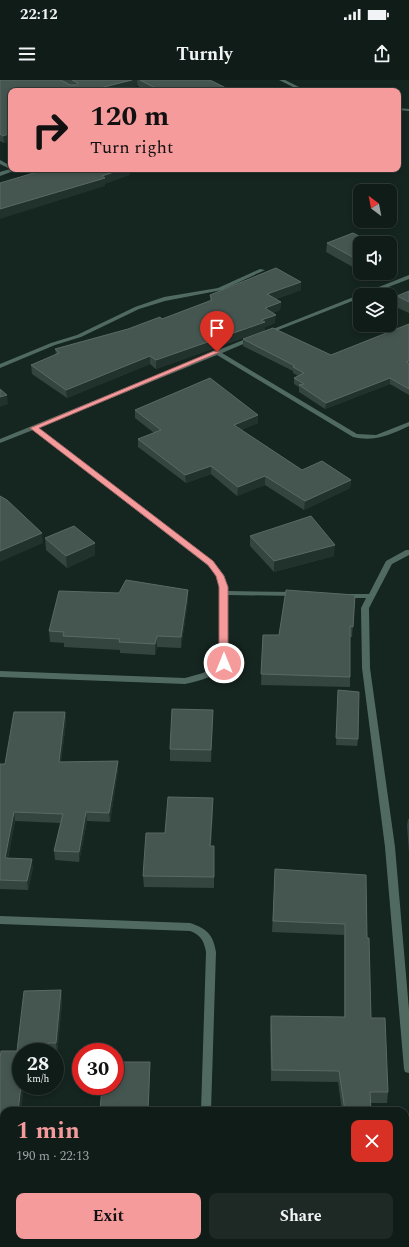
<!DOCTYPE html>
<meta charset="utf-8">
<style>
:root{--surface:#101c18;--page:#1e2925;--text:#f1f3f6;--muted:#9ca1a2;--line:#303a37;--accent:#f59b9c}
body{margin:0;font-family:Spectral,serif;background:var(--page);color:var(--text);height:100vh;display:flex;flex-direction:column;font-size:15px;white-space:nowrap}
*{box-sizing:border-box;margin:0}
p{font-size:13px;color:var(--muted)}
.icon{flex:none;width:22px;height:22px;fill:none;stroke:currentColor;stroke-width:2;stroke-linecap:round;stroke-linejoin:round}
.map{position:relative;flex:1;overflow:hidden}
.panel{position:absolute;left:0px;top:1027px;width:409px;height:140px;display:flex;flex-direction:column;background:var(--surface);border-radius:12px 12px 0 0;box-shadow:0 2px 6px #0003,0 0 0 1px var(--line)}
.panel>*{flex:none}
.hud{position:absolute;left:8px;top:8px;width:393px;height:84px;border-radius:8px;box-shadow:0 2px 6px #0003,0 0 0 1px var(--line);background:#f59b9c;color:#111;overflow:hidden}
.needle{width:26px;rotate:328deg}
.controls{position:absolute;left:353px;top:104px;display:grid;gap:8px}
.controls a{display:grid;place-items:center;width:44px;height:44px;border-radius:8px;background:var(--surface);box-shadow:0 2px 6px #0003,0 0 0 1px var(--line);font-size:20px}
.speed{position:absolute;left:12px;top:963px;display:flex;gap:8px;font-size:20px;font-weight:700;text-align:center}
.speed>*{display:grid;place-content:center;width:52px;height:52px;border-radius:50%;background:var(--surface);box-shadow:0 2px 6px #0003,0 0 0 1px var(--line);line-height:1}
.speed small{font-size:10px;font-weight:400}
.speed .limit{border:6px solid #d22;background:#fff;color:#111}
.pin{position:absolute;display:grid;place-items:center;width:34px;height:34px;color:#fff;margin:-41px -17px;border-radius:50% 50% 50% 0;rotate:-45deg;box-shadow:0 0 4px #0007}
.pin .icon{rotate:45deg}
.me{position:absolute;width:44px;margin:-22px;rotate:0deg;stroke-linejoin:round;filter:drop-shadow(0 0 3px #0008)}
.turn{display:flex;align-items:center;gap:14px;height:84px;padding:0 16px;font-size:18px}
.turn .icon{width:52px;height:52px;stroke-width:2.5}
.turn b{display:block;font-size:28px;line-height:34px}
.round{display:grid;place-items:center;flex:none;width:42px;height:42px;border-radius:8px;background:var(--page)}
.head{display:flex;align-items:center;justify-content:space-between;height:68px;padding:0 16px}
h1{font-size:24px;font-weight:700;line-height:30px;color:var(--accent)}
.action{display:flex;gap:8px;margin-top:auto;padding:8px 16px}
.action a{flex:1;height:46px;border-radius:8px;background:var(--accent);color:#111;font-size:16px;font-weight:700;line-height:46px;text-align:center}
.action a+a{background:var(--page);color:var(--text)}
.status{display:flex;justify-content:space-between;align-items:center;height:28px;padding:0 20px;background:var(--surface);direction:ltr}
.status svg{height:11px;fill:currentColor}
header{display:flex;justify-content:space-between;align-items:center;height:52px;padding:0 16px;background:var(--surface);font-size:18px;font-weight:700}
.map>svg:first-child{display:block}
</style>
<div class="status"><b>22:12</b><svg viewBox="0 0 49 12"><path d="M0 12V9h3v3zM5 12V6h3v6zM10 12V3h3v9zM15 12V0h3v12zM26 1h20v11H26zM47 4h2v5h-2z"/></svg></div>
<header><svg class="icon" aria-label="menu" viewBox="0 0 24 24"><path d="M4 6h16M4 12h16M4 18h16"/></svg>Turnly<svg class="icon" aria-label="share" viewBox="0 0 24 24"><path d="M12 15V3M7 8l5-5 5 5M5 13v7h14v-7"/></svg></header>
<div class="map">
<svg width="409" height="1167" viewBox="0 0 409 1167">
<rect width="100%" height="100%" fill="#152520"/>
<g fill="none" stroke-linecap="round" stroke-linejoin="round">
<!-- minor -->
<g fill="#506a62" fill-rule="evenodd">
<path d="M279,0H285L307,11H301Z"/>
<path d="M398,28L409,29V31L398,30Z"/>
<path d="M0,80L11,86V89H19L0,96V92L10,89L0,84Z"/>
<path d="M260,189L265,190L222,210L165,221L139,229L81,257L55,265L0,288V284L51,263L77,255L135,227L164,217L218,208Z"/>
<path d="M409,195V199L368,215H360V218L268,254H264L263,253Z"/>
<path d="M253,256L255,257V259L222,273L357,354L376,355L409,342V346C390,355 374,362 353,357L217,275L38,348L213,481L224,495L228,511L295,512L299,514L298,516L228,515V583C218,596 200,601 185,604L0,597V591L185,598L203,593L220,582V507L216,495L207,485L33,350L0,363V359Z"/>
<path d="M406,470H409V475L392,484L369,528L370,588L395,767L409,930V993L405,992L404,989L385,767L362,588L361,528L366,518H344L340,516L344,514H369L386,481Z"/>
<path d="M0,836L190,843C207,849 213,854 216,872L211,1031H201L206,872C204,861 201,855 190,851L0,844Z"/>
<path d="M193,1163H205L204,1167H192Z"/>
</g>
</g>
<!-- wall -->
<g fill="#344540">
<path d="M0,0H210L232,11H147L138,6L11,11V61L4,63L0,61Z"/>
<path d="M327,163H360V191L326,172Z"/>
<path d="M301,210L276,219L281,222L280,230L273,233L275,243L265,247V250L156,289L150,284L67,318L32,294L31,285L56,275L55,269L128,249L162,239L210,221V215Z"/>
<path d="M409,211V233L396,227L397,216Z"/>
<path d="M409,244V315L390,304L325,329L299,312V307L294,304V298L298,296L293,293V291L243,266V259L331,275Z"/>
<path d="M135,330L258,335V343L241,350L302,390L351,400L350,408L304,430L265,405L237,416L211,394L186,403L138,367V359L154,353L135,338Z"/>
<path d="M250,456L334,476L274,492L250,466Z"/>
<path d="M45,458L95,463V475L67,488L46,470Z"/>
<path d="M188,510V521L181,568L157,567L155,575L120,573V570L64,567V563L50,562L49,551L119,513Z"/>
<path d="M355,515L352,557H350V607L261,605L263,555H279Z"/>
<path d="M338,617L358,659L357,666L336,665Z"/>
<path d="M213,630L211,682L170,681V669Z"/>
<path d="M65,632L66,641L61,682L118,681V690L110,742L87,741L79,782L55,780L54,771L60,743L15,741L8,778L33,788L28,810L0,809V684H5Z"/>
<path d="M213,729L211,766H214V808L144,807L143,796L165,753Z"/>
<path d="M408,739H409V773L407,746Z"/>
<path d="M275,789L367,858L371,938L388,1012L387,1023H371V1031H342L338,1002L271,1001L270,947L271,936L344,937V855L272,852Z"/>
<path d="M61,910L62,922L57,974H55V972H21V1006H46V1007H24L4,1031V1146H0V979L17,971Z"/>
</g>
<!-- shaded-wall -->
<g fill="#21322d">
<path d="M132,0H137L138,6L118,11H88Z"/>
<path d="M11,53V61L4,63L3,56Z"/>
<path d="M123,89H130V95L105,104V106L0,139V129Z"/>
<path d="M392,173L391,182H390V174Z"/>
<path d="M301,202V210L267,222V214Z"/>
<path d="M281,222L280,230L264,236L265,228Z"/>
<path d="M276,235L275,243L265,247V250L156,289V280Z"/>
<path d="M150,276V284L67,318L66,310Z"/>
<path d="M390,298V304L325,329L326,323Z"/>
<path d="M7,315L8,324L0,327V317Z"/>
<path d="M258,335V343L233,353L234,345Z"/>
<path d="M211,386V394L186,403L185,395Z"/>
<path d="M265,396V405L237,416L238,407Z"/>
<path d="M351,400L350,408L304,430L305,421Z"/>
<path d="M42,453L43,463L0,482V471Z"/>
<path d="M95,463V475L67,488L66,476Z"/>
<path d="M335,465L334,476L274,492V481Z"/>
<path d="M188,510V521L181,568V557Z"/>
<path d="M157,556V567L155,575V564Z"/>
<path d="M213,630V642L211,682V670Z"/>
<path d="M65,632L66,641L60,691L59,682Z"/>
<path d="M118,681V690L110,742L109,733Z"/>
<path d="M213,718V729L210,777V766Z"/>
<path d="M14,732L15,741L6,787L5,778Z"/>
<path d="M86,732L87,741L79,782V772Z"/>
<path d="M32,779L33,788L28,810L27,801Z"/>
<path d="M61,910L62,922L57,974L56,963Z"/>
<path d="M48,963L49,972H47Z"/>
<path d="M150,982L149,1031H148Z"/>
<path d="M21,1006H24L21,1031H18Z"/>
</g>
<!-- building -->
<g fill="#455550" stroke="#5a6964">
<path d="M0,0H61L70,5H77L78,3L72,0H132L88,11H11V53L3,56L0,54Z"/>
<path d="M140,0H210L232,11H161Z"/>
<path d="M47,89H123L102,96L105,98L0,129V103Z"/>
<path d="M353,153L373,163H360V181L327,163Z"/>
<path d="M276,188L301,202L267,214L281,222L265,228L276,235L261,240L265,242L156,280L150,276L66,310L31,285L59,273L55,269L128,249L160,237L162,239L212,220L210,215Z"/>
<path d="M409,211V222L397,216Z"/>
<path d="M409,244V281L406,282L409,284V309L390,298L326,323L299,305L304,304L294,298L304,293L293,287L295,286L243,259L273,248L331,275Z"/>
<path d="M210,298L258,335L234,345L302,390L322,381L351,400L305,421L265,396L238,407L211,386L185,395L138,359L161,350L135,330Z"/>
<path d="M0,309L7,315L0,317Z"/>
<path d="M0,416L7,420L42,453L0,471Z"/>
<path d="M311,436L335,465L274,481L250,456Z"/>
<path d="M74,446L95,463L66,476L45,458Z"/>
<path d="M126,500L188,510L181,557L157,556L155,564L119,562L120,559L63,556L64,552L49,551L59,511L119,513Z"/>
<path d="M286,510L355,515L353,547L350,546V597L261,594L263,555H279Z"/>
<path d="M338,610L359,612L358,659L336,658Z"/>
<path d="M172,629L213,630L211,670L170,669Z"/>
<path d="M14,632H65L59,682L118,681L109,733L86,732L79,772L54,771L63,734L14,732L5,778L32,779L27,801L0,800V684H5Z"/>
<path d="M168,717L213,718L210,766H214V797L143,796L146,753H165Z"/>
<path d="M275,789L366,795L367,858H369L371,938H385L388,1012H370L371,1031H345L339,991L272,990L271,936L345,937V844L273,841Z"/>
<path d="M61,910L56,963H48L47,972H21V1006L18,1031H4V1136H0V979L1,971H17L24,911Z"/>
<path d="M115,982H150L148,1031H100L102,1006H115Z"/>
<rect x="266" y="1163" width="125" height="4"/>
</g>
<!-- route -->
<path fill="#f59b9c" stroke="#9f6565" d="M214,271L220,272L39,348L213,481L224,496L228,507V583L224,586L219,583V507L216,496L208,485L30,348Z"/>
</svg>
<div class="controls">
<a><svg class="needle" viewBox="-14 -14 28 28"><path d="M0-13l5 13h-10z" fill="#e53935"/><path d="M0 13l5-13h-10z" fill="#9ca1a2"/></svg></a>
<a><svg class="icon" aria-label="sound" viewBox="0 0 24 24"><path d="M4 9h4l5-4v14l-5-4H4zM17 9q2 3 0 6"/></svg></a>
<a><svg class="icon" aria-label="layers" viewBox="0 0 24 24"><path d="M12 4l9 5-9 5-9-5zM3 14l9 5 9-5"/></svg></a>
</div>
<div class="speed"><div>28<small>km/h</small></div><div class="limit">30</div></div>
<div class="pin" style="left:217px;top:272px;background:#d93025"><svg class="icon" aria-label="arrive" viewBox="0 0 24 24"><path d="M6 21V4h12l-3 4 3 4H6"/></svg></div>
<svg class="me" style="left:224px;top:583px" viewBox="-20 -20 40 40"><circle r="17" fill="#f59b9c" stroke="#fff" stroke-width="3"/><path d="M0-11L8 9 0 5-8 9z" fill="#fff"/></svg>
<div class="hud">
<div class="turn"><svg class="icon" aria-label="right" viewBox="0 0 24 24"><path d="M7 20v-9h11M14 6l5 5-5 5"/></svg><div><b>120 m</b>Turn right</div></div>
</div>
<section class="panel">
<div class="head"><div><h1>1 min</h1><p>190 m · 22:13</p></div><a class="round" style="background:#d93025;color:#fff"><svg class="icon" aria-label="close" viewBox="0 0 24 24"><path d="M6 6l12 12M18 6L6 18"/></svg></a></div>
<div class="action"><a>Exit</a><a>Share</a></div>
</section>
</div>
